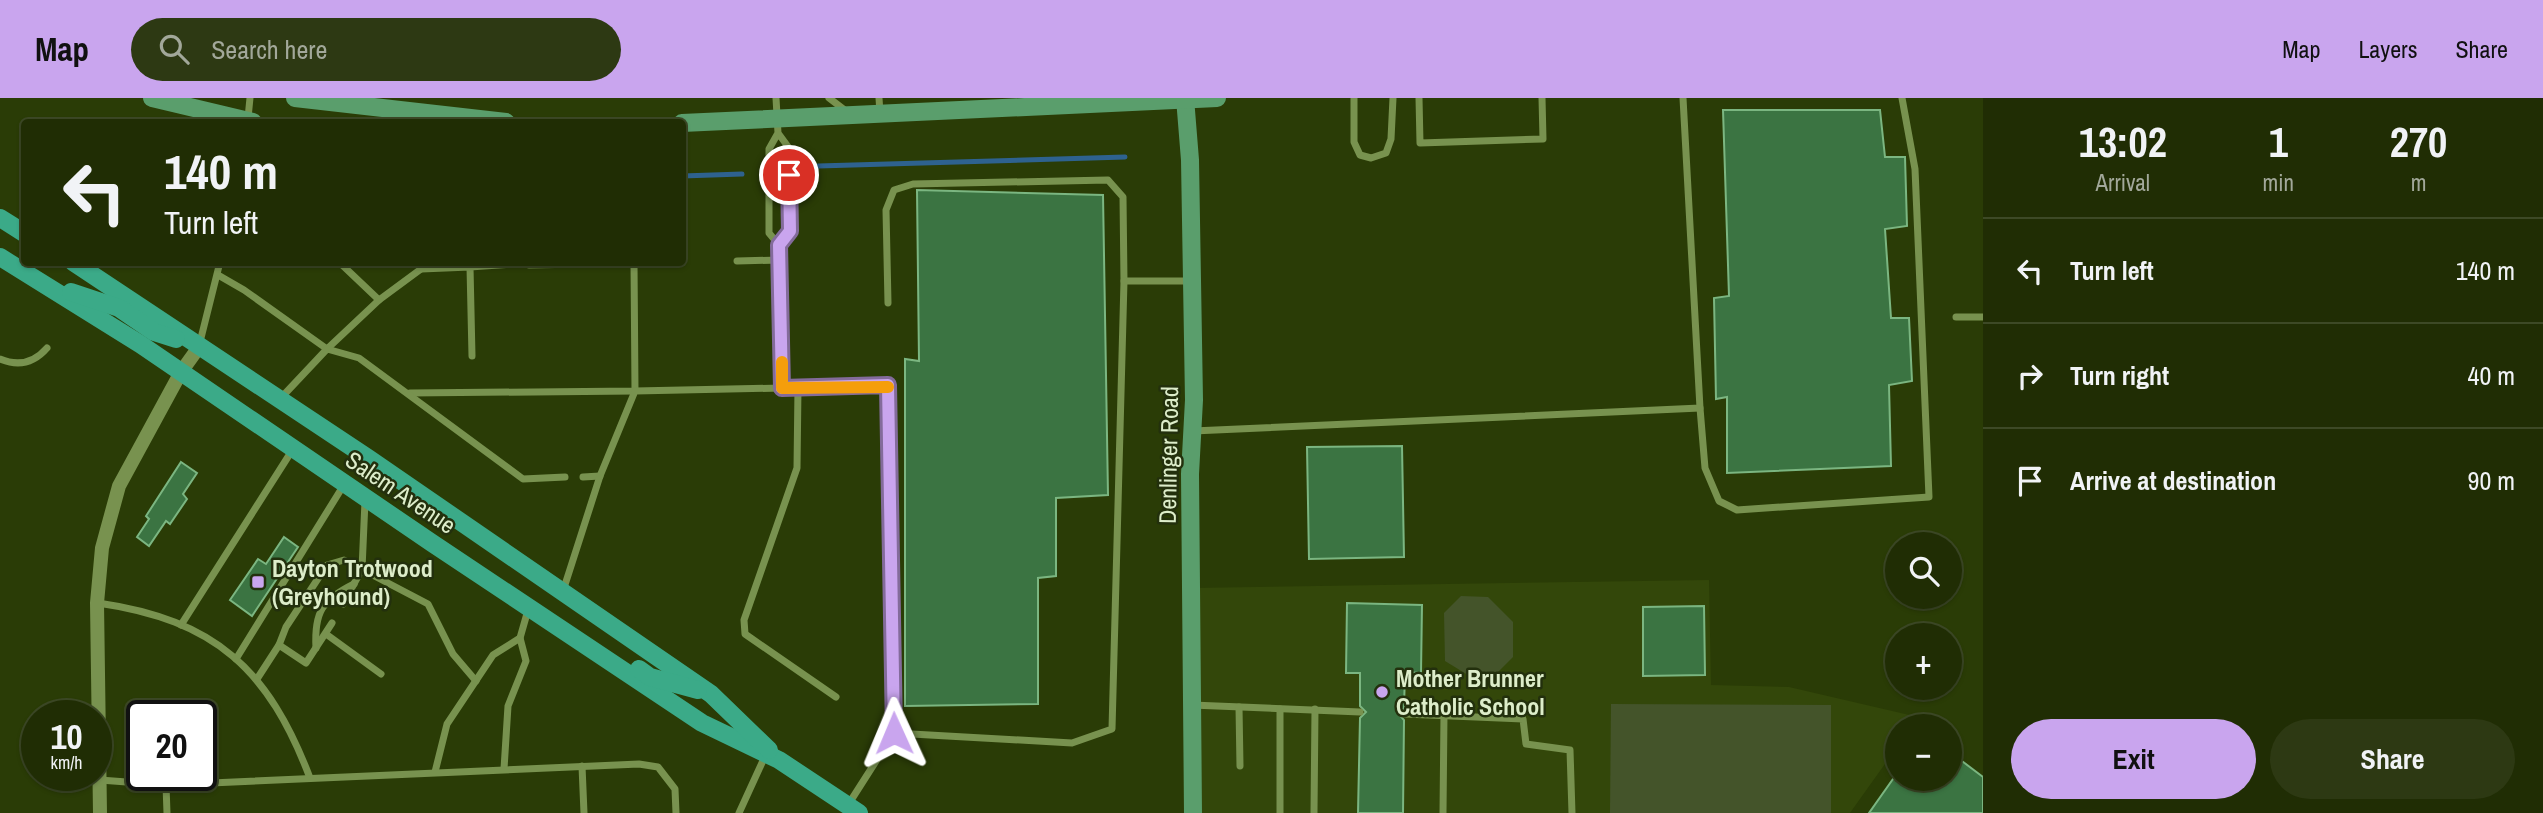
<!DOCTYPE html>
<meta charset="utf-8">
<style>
:root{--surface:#202d04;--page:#2d3913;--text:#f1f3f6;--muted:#a2a89a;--line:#3d4926;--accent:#c9a5ee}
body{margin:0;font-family:"Archivo Narrow",sans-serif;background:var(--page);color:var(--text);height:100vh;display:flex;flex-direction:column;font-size:26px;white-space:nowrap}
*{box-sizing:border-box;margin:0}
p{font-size:23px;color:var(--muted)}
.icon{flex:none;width:38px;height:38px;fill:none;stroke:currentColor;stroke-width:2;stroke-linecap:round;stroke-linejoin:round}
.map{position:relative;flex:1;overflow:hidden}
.drawer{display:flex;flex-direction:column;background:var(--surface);width:560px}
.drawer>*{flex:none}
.banner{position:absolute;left:21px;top:21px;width:665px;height:147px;border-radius:7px;box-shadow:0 2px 5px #0004,0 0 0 2px var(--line);background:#202d04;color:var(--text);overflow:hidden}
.controls{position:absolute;left:1885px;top:434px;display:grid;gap:14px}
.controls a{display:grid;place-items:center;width:77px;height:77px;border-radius:50%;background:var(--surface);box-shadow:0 2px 5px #0004,0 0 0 2px var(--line);font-size:35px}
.speed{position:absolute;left:21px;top:602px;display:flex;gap:14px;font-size:35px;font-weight:700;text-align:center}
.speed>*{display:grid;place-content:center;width:91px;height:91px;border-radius:50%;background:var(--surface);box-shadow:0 2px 5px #0004,0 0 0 2px var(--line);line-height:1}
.speed small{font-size:18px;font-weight:400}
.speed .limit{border:4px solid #111;border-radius:10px;background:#fff;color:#111}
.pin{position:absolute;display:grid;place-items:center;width:60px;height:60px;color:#fff;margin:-30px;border:4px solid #fff;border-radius:50%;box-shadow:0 2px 7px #0007}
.me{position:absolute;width:77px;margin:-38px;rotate:359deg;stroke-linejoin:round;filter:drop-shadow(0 0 5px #0008)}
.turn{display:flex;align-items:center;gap:24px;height:147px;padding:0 28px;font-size:32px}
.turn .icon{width:91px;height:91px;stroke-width:2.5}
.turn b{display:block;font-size:49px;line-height:60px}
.eta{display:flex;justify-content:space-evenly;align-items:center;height:119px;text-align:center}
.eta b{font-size:42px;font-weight:700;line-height:49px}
.button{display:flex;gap:14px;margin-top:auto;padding:14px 28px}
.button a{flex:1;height:80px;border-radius:42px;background:var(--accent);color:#111;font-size:28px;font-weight:700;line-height:80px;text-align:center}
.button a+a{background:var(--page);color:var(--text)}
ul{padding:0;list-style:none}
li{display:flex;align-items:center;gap:21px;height:105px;padding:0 28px;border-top:2px solid var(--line)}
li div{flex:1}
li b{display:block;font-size:26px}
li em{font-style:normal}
header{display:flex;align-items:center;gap:42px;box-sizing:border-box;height:98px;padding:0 35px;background:var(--accent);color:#111}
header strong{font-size:33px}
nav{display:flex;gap:38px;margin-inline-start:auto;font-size:24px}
.search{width:490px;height:63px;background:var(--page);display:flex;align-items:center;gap:18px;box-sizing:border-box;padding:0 24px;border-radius:38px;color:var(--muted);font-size:26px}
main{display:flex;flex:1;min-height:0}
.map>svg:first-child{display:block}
</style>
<header>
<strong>Map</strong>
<div class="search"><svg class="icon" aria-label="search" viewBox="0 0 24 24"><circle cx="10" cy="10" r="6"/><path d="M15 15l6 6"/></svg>Search here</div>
<nav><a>Map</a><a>Layers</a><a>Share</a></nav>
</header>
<main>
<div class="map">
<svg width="1983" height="715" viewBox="0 0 1983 715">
<rect width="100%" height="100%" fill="#2a3c06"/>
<!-- built -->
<path fill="#33470a" d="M1709,482L1711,587L1789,589L1918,619L1912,628H1897V649L1850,715H1193L1192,490Z"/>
<!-- green -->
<g fill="#44542a">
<path d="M1461,498L1488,499L1513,524V559L1489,583L1476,582L1445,563L1444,515Z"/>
<path d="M1611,606L1831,607V715H1610Z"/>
</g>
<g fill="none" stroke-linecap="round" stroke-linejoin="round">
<!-- stream -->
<g stroke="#2e628f" stroke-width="5">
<path d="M818,68L1125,59"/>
<path d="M682,78L742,76"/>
</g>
</g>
<!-- building -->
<g fill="#3b7442" stroke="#7bb681" stroke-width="2">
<path d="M1723,12H1880L1885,59H1905L1907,128L1885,131L1891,220H1909L1912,283L1889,287L1891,368L1727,375V299L1716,301L1714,200L1729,198Z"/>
<path d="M917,92L1103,97L1108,397L1056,400V478L1038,480V606L905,608V261L919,263Z"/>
<path d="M1402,348L1404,459L1309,461L1307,349Z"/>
<path d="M181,364L197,375L183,396L187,401L170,426L166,423L149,448L137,439L149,421L146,418Z"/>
<path d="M284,439L298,449L252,518L230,502L258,461L266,466Z"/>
<path d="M1347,505L1422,507L1421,575L1405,574L1404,610L1398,615L1404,622L1403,715H1358L1360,620L1366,614L1360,608V575H1346Z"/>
<path d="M1704,508L1705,577L1643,578V509Z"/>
<path d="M1950,654L1983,679V715H1869L1893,681H1950Z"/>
</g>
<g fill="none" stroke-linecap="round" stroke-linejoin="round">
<!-- lane -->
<g stroke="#78924f" stroke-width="7">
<path d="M776,0L778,35L769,51V135L779,147L790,133L789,50L778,35"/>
<path d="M829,0L846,13"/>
<path d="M879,0L880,15"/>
<path d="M1354,0V44L1360,57L1371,60L1386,55L1391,41L1393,0"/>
<path d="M1419,0L1420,45L1543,41L1542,0"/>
<path d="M248,20L250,0"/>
<path d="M737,163L780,162"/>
<path d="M420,164L421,171L470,169L472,258"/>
<path d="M470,165V169L529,165"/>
<path d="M529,167L634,165"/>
<path d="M218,177L244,192L327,251L379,202L339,164"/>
<path d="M379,202L421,171"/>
<path d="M888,205L886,112L894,92L913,86L1108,82L1123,99L1124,183H1191"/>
<path d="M1956,219H1983"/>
<path d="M199,248L220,164"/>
<path d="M0,261C19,269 34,265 47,250"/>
<path d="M782,290L888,287L894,635"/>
<path d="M798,290L797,370L744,522L745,536L836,599"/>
<path d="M410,295L635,293L634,164"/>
<path d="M279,302L327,251L359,260L523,381L565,379"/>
<path d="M1700,310L1705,370L1719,403L1737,412L1929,399L1915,71L1902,0"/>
<path d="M1193,333L1700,310L1683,0"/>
<path d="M583,379L600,378"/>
<path d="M563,493L600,378L635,293L782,290L779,147"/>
<path d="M98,505C216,522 269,572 310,680"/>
<path d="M343,506L362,471L365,403"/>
<path d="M181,527L293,351"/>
<path d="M326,536L381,576"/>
<path d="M279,547L306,565L332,525"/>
<path d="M316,550C314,514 322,502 354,486"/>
<path d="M236,561L345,385"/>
<path d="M257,581L279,547L286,529L327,467L344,462L428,506L453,556L476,583"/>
<path d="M1192,607L1360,614"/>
<path d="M1239,609L1240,668"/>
<path d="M1404,616L1523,621L1526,646L1570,652L1572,715"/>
<path d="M582,668L584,715"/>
<path d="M504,671L508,608L526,563L520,540L528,512"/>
<path d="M435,674L447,626L493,557L520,540"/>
<path d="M100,682L166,687"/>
<path d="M848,707L894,635L1072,645L1112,631L1124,183"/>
<path d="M167,715L166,687L639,666L658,669L675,691L676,715"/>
<path d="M739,715L766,656"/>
<path d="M1280,715V611"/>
<path d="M1314,715L1315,611"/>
<path d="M1443,715L1444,617"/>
</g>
<!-- street -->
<path stroke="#78924f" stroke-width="14" d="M100,715L97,505L102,450L119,388L181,274L199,249"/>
<!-- secondary -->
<g stroke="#5a9e6c" stroke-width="18">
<path d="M152,0L253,24"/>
<path d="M295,0L506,24"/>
<path d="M1185,0L1190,62L1194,302L1190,376L1193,715"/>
<path d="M682,25L1217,0"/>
</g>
<!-- primary -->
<g stroke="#3baa88" stroke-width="18">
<path d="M0,120L24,135"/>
<path d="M0,159L140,246L432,445L702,625L779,662L859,715"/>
<path d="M73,164L368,360L711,596L769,652"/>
<path d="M71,194L119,210L154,234L176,241"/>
<path d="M639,571L650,579L698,592"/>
</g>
</g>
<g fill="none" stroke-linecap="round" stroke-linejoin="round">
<!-- route casing -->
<g stroke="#836b9b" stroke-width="18">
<path id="route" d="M789,77L790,133L779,147L782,290L888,287L894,635"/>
</g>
<!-- route -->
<use href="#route" stroke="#c9a5ee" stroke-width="12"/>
<!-- slow -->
<path stroke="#f59e0b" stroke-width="12" d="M782,264V290L888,289"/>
</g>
<!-- markers -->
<g fill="#c9a5ee" stroke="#23300d" stroke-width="2.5">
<rect x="251" y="477" width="14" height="14" rx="3.5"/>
<circle cx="1382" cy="594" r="7"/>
</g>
<g text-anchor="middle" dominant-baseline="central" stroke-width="5" stroke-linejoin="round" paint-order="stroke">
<!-- street labels -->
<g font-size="24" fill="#ddedca" stroke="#23300d">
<text transform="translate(1168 357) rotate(-89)">Denlinger Road</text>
<text transform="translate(401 394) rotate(34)">Salem Avenue</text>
</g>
<!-- poi labels -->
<g font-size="24" font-weight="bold" fill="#ddedca" stroke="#23300d" text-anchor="start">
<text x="272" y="470">Dayton Trotwood<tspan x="272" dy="28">(Greyhound)</tspan></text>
<text x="1396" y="580">Mother Brunner<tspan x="1396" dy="28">Catholic School</tspan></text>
</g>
</g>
</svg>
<div class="controls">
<a><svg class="icon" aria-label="search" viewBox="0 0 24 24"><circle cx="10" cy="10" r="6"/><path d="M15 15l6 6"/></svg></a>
<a>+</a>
<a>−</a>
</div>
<div class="speed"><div>10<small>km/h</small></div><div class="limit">20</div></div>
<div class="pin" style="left:789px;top:77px;background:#d93025"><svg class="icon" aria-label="arrive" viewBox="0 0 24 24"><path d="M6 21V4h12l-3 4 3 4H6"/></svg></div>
<svg class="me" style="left:894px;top:635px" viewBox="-20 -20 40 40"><path d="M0-17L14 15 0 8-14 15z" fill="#c9a5ee" stroke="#fff" stroke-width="4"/></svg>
<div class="banner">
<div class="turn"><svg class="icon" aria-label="left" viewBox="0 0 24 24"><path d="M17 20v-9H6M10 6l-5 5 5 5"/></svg><div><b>140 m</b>Turn left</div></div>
</div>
</div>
<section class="drawer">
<div class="eta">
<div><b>13:02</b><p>Arrival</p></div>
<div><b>1</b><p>min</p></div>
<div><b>270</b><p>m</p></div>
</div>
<ul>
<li><svg class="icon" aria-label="left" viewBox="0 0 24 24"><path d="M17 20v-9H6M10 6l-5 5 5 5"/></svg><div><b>Turn left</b></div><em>140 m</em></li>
<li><svg class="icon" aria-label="right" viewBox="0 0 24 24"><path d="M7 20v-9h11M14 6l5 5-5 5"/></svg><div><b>Turn right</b></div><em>40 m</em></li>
<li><svg class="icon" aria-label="arrive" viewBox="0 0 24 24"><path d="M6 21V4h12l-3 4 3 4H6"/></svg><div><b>Arrive at destination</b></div><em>90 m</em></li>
</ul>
<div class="button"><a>Exit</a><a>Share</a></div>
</section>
</main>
